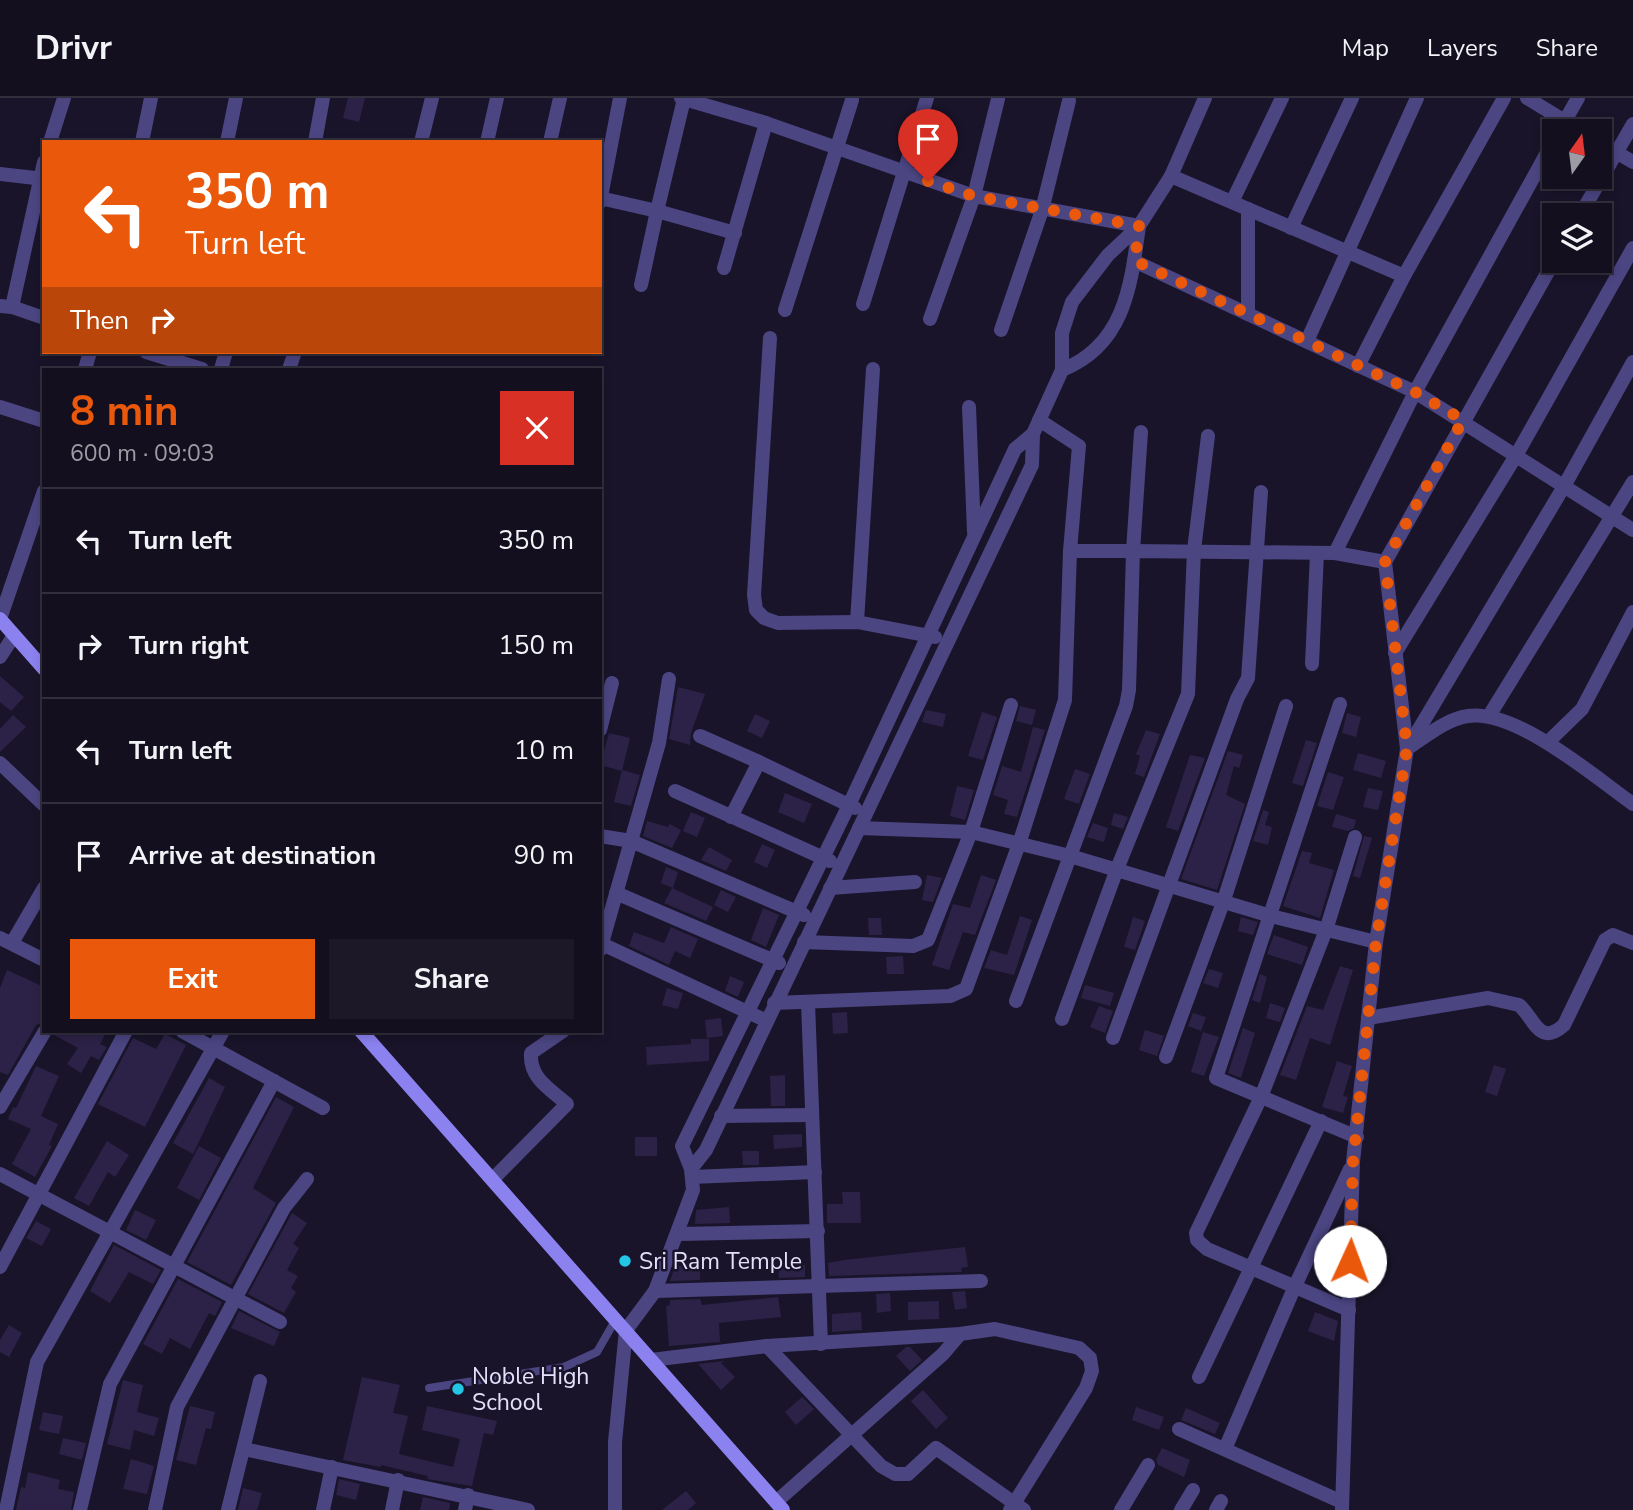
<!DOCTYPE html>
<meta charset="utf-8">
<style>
:root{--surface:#130f1f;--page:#1c1828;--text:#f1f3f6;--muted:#9d9ca4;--line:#322f3d;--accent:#ea580c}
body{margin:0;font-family:"Nunito Sans",sans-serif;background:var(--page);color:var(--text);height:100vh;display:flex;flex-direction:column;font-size:26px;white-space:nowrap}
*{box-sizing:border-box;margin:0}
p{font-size:23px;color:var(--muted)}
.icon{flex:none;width:38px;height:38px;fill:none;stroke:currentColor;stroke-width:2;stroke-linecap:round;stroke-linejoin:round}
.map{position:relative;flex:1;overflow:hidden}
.panel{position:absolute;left:42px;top:270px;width:560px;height:665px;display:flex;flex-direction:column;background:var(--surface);border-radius:0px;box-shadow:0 4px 10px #0003,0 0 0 2px var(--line)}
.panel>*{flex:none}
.top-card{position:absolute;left:42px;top:42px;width:560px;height:214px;border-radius:0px;box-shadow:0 4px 10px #0003,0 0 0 2px var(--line);background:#ea580c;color:#fff;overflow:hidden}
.needle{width:46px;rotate:14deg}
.fabs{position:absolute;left:1542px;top:21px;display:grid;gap:14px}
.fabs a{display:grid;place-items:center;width:70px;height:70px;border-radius:0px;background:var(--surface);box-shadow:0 4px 10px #0003,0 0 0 2px var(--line);font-size:35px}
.pin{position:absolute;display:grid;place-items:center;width:60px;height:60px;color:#fff;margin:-72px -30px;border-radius:50% 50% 50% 0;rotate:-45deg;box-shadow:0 0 7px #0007}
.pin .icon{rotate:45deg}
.me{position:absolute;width:77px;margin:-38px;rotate:2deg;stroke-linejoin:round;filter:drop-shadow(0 0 5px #0008)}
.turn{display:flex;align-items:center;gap:24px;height:147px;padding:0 28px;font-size:32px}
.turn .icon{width:91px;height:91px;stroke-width:2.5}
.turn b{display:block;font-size:49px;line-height:60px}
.then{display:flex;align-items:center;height:66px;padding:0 28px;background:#0003;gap:14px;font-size:26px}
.round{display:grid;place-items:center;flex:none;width:74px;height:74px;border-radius:0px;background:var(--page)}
.summary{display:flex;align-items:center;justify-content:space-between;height:119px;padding:0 28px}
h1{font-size:42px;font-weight:700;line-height:52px;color:var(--accent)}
.cta{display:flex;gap:14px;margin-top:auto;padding:14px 28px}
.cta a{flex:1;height:80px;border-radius:0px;background:var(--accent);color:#fff;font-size:28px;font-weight:700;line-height:80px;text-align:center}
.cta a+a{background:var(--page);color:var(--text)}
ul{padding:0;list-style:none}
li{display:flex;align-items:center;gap:21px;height:105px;padding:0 28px;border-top:2px solid var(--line)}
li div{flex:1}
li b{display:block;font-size:26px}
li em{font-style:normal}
header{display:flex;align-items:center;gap:42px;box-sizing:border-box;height:98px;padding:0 35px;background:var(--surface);border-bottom:2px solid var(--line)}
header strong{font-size:33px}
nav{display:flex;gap:38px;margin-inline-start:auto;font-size:24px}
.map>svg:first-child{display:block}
</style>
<header>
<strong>Drivr</strong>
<nav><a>Map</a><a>Layers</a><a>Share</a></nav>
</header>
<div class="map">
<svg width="1633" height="1412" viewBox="0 0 1633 1412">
<rect width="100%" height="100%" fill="#191429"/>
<!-- building -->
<g fill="#2c2247">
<path d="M348,0H365L359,24L343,20Z"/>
<path d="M0,578L24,599L11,613L0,604Z"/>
<path d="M678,589L705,596L691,635L690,647L669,641Z"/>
<path d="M1020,608L1036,612L1032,627L1016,623Z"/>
<path d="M926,612L946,616L943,629L922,624Z"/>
<path d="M982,614L997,619L983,662L968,658Z"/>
<path d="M1347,615L1361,619L1356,639L1342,635Z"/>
<path d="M755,616L770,623L762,640L747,633Z"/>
<path d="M13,617L26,629L0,654V631Z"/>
<path d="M1033,629L1045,632L1017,719L1004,716L1008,702L993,697L1002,668L1021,674Z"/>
<path d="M1146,632L1160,636L1144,679L1135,676L1140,658L1136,656Z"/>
<path d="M609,635L630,640L622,673L600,667Z"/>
<path d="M1306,642L1317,645L1303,688L1292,685Z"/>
<path d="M1228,653L1243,657L1239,670L1234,668L1226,697L1245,706L1217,792L1181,781Z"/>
<path d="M1358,655L1386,663L1381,680L1353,672Z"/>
<path d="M1190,657L1205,660L1178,733L1166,729Z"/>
<path d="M1075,671L1090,676L1079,706L1064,701Z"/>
<path d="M622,672L640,677L631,708L614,704Z"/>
<path d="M1328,674L1344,679L1333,712L1317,708Z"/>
<path d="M957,688L974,692L965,722L950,718Z"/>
<path d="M1368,690L1383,693L1378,712L1363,709Z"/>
<path d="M785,695L812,706L804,725L778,714Z"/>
<path d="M1263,712L1269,714L1265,727L1272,729L1268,747L1253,743Z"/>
<path d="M691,714L705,720L697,739L683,733Z"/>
<path d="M1114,715L1128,719L1123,731L1111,727Z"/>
<path d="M1336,716L1356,722L1354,730L1348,733L1332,729Z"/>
<path d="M647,723L668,729L670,726L681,732L672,750L643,738Z"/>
<path d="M1093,725L1108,730L1104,744L1087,739Z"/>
<path d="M1364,738L1372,740L1360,780L1353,778Z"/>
<path d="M762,746L775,752L767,770L754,764Z"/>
<path d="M709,749L732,762L726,773L701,762Z"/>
<path d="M1302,753L1312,755L1309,765L1334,772L1320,820L1283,808Z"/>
<path d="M666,769L678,774L673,790L661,785Z"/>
<path d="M927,777L942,780L933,804L922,802Z"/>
<path d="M981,777L996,782L975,837L963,834L949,872L932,867L953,806L970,810Z"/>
<path d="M672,790L713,809L706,823L664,805Z"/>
<path d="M721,792L736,799L728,814L714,807Z"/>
<path d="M763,810L779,817L766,849L751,842Z"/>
<path d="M1020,818L1032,822L1014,877L984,870L991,852L1007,857Z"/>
<path d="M1133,819L1145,823L1135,852L1124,849Z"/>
<path d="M1241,819L1258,824L1253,837L1238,833Z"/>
<path d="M868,820H881L882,837H869Z"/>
<path d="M671,829L698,841L690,860L675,853L669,867L629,848L634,834L664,845Z"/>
<path d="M1274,837L1308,849L1302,867L1267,856Z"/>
<path d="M903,858L904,876H887L886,859Z"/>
<path d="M1340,868L1353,872L1330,947L1310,940L1296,982L1280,977L1307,908L1323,912Z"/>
<path d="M1209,871L1223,875L1218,890L1203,885Z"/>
<path d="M7,872L44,889V924L36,927L8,977L0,974V890Z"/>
<path d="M1260,876L1267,879L1260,905L1252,902Z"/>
<path d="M730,878L744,884L738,899L725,893Z"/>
<path d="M1085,887L1114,895L1110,908L1081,900Z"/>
<path d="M667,890L683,895L678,911L662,907Z"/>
<path d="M1270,905L1285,910L1280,924L1266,920Z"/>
<path d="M1099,908L1113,913L1105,935L1090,929Z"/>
<path d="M847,914L848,935L833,936L832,915Z"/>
<path d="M1193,915L1206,919L1201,933L1188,928Z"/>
<path d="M721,920L723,938L707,940L705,922Z"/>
<path d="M1243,930L1255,935L1241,980L1228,975Z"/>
<path d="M1145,932L1164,938L1157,958L1139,952Z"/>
<path d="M55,933H107L100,946L107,949L99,962L91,958L81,975L67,966L78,950L54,937Z"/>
<path d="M1203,934L1219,939L1204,978L1191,974Z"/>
<path d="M165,936L186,947L145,1029L98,1006L133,940L156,951Z"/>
<path d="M691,941H709V963L647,967L646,949L691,946Z"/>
<path d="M1337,963L1352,968L1343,998L1348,999L1343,1015L1322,1009Z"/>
<path d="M1494,967L1506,971L1497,998L1485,994Z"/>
<path d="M36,968L59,978L41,1018L58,1026L49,1047L52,1048L35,1079L12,1066L31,1031L8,1021L13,1009L16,1010Z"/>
<path d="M785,977V1008H771L770,978Z"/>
<path d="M209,980L225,989L193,1056L173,1045Z"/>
<path d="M276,999L294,1009L253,1090L276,1105L231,1187L187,1164Z"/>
<path d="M802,1036V1049L774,1051L773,1037Z"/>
<rect x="635" y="1039" width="22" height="19"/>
<path d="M107,1043L129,1057L115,1079L108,1074L89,1108L74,1100Z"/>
<path d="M199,1048L221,1060L199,1102L177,1090Z"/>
<path d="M742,1053H759V1067H743Z"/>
<path d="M842,1094H860L861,1125H827V1106H843Z"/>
<path d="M729,1109L730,1125L695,1126L696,1112Z"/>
<path d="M135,1112L156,1122L146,1142L126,1132Z"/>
<path d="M292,1115L307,1125L293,1146L299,1150L287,1172L298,1178L291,1190L296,1194L284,1215L248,1196Z"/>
<path d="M36,1123L51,1131L42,1148L26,1140Z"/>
<path d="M114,1147L161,1172L153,1186L129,1174L110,1205L90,1193Z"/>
<path d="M965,1149L968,1169L961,1170L962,1174L829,1178L828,1165L844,1162Z"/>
<path d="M778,1167H805V1179L779,1180Z"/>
<path d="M675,1168H700V1182L670,1183Z"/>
<path d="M178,1181L222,1204L215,1218L209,1215L190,1251L170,1240L162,1256L143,1246Z"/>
<path d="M965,1193L967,1210L955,1212L952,1194Z"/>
<path d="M890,1195L891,1213L877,1215L876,1196Z"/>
<path d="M778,1199L781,1219L719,1225L720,1244L669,1248L666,1208L670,1207V1202L700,1201L702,1207Z"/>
<path d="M939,1203V1221L908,1222V1204Z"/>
<path d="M239,1213L280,1234L274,1248L231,1230Z"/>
<path d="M861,1214L862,1232L832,1234V1216Z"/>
<path d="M1315,1214L1338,1223L1334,1243L1308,1233Z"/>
<path d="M9,1227L22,1235L9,1259L0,1254V1242Z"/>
<path d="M906,1249H910L922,1262L910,1273L896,1258Z"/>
<path d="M724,1263L721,1265L735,1279L721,1292L698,1266Z"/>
<path d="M362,1279L400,1287L393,1315L408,1318L399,1356L453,1369L460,1341L422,1332L427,1308L497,1323L493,1337L484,1335L472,1388L427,1381L428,1378L381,1367V1369L343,1362Z"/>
<path d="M123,1282L143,1287L137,1314L159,1320L154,1338L134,1332L130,1352L107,1346Z"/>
<path d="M923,1292L948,1320L936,1331L911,1303Z"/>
<path d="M802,1299L814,1311L796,1327L785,1314Z"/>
<path d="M190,1308L215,1314L211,1331L206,1330L196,1367L176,1362Z"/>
<path d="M1136,1309L1164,1319L1159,1332L1132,1322Z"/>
<path d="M1186,1310L1220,1325L1215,1336L1181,1322Z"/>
<path d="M43,1314L63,1318L59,1336L39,1332Z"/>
<path d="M63,1340L86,1345L82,1362L59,1356Z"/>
<path d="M1162,1350L1190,1362L1184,1379L1158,1367L1156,1362Z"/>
<path d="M131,1361L154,1368L147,1396L123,1391Z"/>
<path d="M28,1374L60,1382L58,1391L74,1394L71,1412H16L21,1389L25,1390Z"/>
<path d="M339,1381L360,1386L356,1402L336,1397Z"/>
<path d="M243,1390L262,1395L257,1412H238Z"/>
<path d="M686,1393L696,1405L688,1412H662Z"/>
<path d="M423,1399L450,1405L449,1412H420Z"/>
</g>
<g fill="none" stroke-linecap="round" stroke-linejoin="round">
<!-- lane -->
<path stroke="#4b4582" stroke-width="8" d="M429,1290L564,1269L597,1254L616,1221"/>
<!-- street -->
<g stroke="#4b4582" stroke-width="14">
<path d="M681,0L766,25L974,98L1139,128"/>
<path d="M1527,0L1581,33"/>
<path d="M1559,33L1578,0"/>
<path d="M50,44L64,0"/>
<path d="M142,44L151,0"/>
<path d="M227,44L236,0"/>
<path d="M315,44L323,0"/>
<path d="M421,44L432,0"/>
<path d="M487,44L497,0"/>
<path d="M550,44L560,0"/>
<path d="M1600,45L1633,64"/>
<path d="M0,76L44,81"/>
<path d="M1171,78L1404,178"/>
<path d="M600,100L657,113L684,1"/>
<path d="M600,104L620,0"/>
<path d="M1232,104L1282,0"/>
<path d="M1580,117L1633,26"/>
<path d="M1291,130L1352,0"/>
<path d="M1134,163L1415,294L1633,432"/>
<path d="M724,170L766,25"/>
<path d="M641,187L657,113L735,135"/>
<path d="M863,206L927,0"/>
<path d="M0,208L12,209L44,220"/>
<path d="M12,209L44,64"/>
<path d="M785,212L852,2"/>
<path d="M1248,216V111"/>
<path d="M930,221L974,98L998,1"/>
<path d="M1001,232L1042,112L1069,3"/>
<path d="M770,240L754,497L756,512L764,520L778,525L857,524L935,539"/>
<path d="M1307,243L1417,0"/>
<path d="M146,254L202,271"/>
<path d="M1358,268L1404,178L1504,0"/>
<path d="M85,271L90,254"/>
<path d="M221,271L226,254"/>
<path d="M289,271L295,254"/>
<path d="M1062,272C1125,247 1131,187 1139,128"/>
<path d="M0,309L44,323"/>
<path d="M969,309L974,434"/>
<path d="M1070,453H1133L1141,334"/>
<path d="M1335,455L1415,294L1554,42"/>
<path d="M0,521L44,393"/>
<path d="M857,524L873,271"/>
<path d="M1395,555L1517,356L1633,150"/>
<path d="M0,559L13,539"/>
<path d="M1312,566L1317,455"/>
<path d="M1340,606L1216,980L1357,1039"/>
<path d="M1489,618L1633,384"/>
<path d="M600,632L612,585"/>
<path d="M700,638L759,664L731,719"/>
<path d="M1548,644L1582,611L1633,514"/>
<path d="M1411,648C1429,636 1447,621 1468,618C1516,611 1595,679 1633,706"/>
<path d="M1407,651L1563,390L1633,264"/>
<path d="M759,664L855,710"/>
<path d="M0,665L44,707"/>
<path d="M675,693L830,763"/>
<path d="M859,730L971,734L1070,758L1271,818L1376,844"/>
<path d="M600,738L631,743L804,817"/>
<path d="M830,790L915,784"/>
<path d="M616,795L779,865"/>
<path d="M0,840L44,862"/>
<path d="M804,844L913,848L928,842L971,734L1011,607"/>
<path d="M12,845L44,790"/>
<path d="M602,846L767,923"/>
<path d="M600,852L659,645L669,581"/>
<path d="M1016,903L1126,608L1129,592L1133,453L1335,455L1385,464"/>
<path d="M774,905L950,898L966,891L1019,746L1065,602L1070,453L1079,348L1039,322"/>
<path d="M808,905L821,1246"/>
<path d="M1368,920L1488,900L1519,907C1535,921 1539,949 1564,927L1605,842L1613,837L1633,845"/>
<path d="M1062,921L1117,771L1188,596L1194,452L1208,338"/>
<path d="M182,933L323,1010"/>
<path d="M1113,940L1237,601L1248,580L1261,394"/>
<path d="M1166,959L1224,802L1286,608"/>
<path d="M0,1009L45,933"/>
<path d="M721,1018L812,1017"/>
<path d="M691,1071L706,1052L1032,367L1033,336L1062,272V235L1072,204L1108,157L1139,128L1171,78L1205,0"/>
<path d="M0,1076L280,1224"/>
<path d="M692,1079L815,1074"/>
<path d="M493,1081L567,1006C550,991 529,980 531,955L563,933"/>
<path d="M679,1136L818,1133"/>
<path d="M0,1169L126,933"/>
<path d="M655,1193L981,1183"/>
<path d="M1349,1212L1207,1151L1197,1142L1196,1135L1261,999L1326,832L1355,739"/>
<path d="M767,1248L881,1368L895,1376H908L936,1350L1024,1412"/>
<path d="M651,1262L767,1248L960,1236L995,1231L1079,1250L1090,1260L1092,1273L1086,1290L1010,1412"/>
<path d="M1199,1279L1321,1023"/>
<path d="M1179,1331L1342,1404"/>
<path d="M244,1351L528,1412"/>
<path d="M1225,1351L1295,1188L1350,1071"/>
<path d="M776,1404L943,1256L960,1236"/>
<path d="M6,1412L37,1264L223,933"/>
<path d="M80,1412L110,1286L274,983"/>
<path d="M155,1412L177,1309L284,1110L307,1081"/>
<path d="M228,1412L260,1283"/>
<path d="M323,1412L332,1369"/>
<path d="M392,1412L398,1382"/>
<path d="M465,1412L468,1397"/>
<path d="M615,1412V1344L626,1232L655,1193L693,1092L691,1071L682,1048L849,707L1015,351L1033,336"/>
<path d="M1121,1412L1148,1367"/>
<path d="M1181,1412L1193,1392"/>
<path d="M1216,1412L1221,1403"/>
<path d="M1342,1412L1353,1064L1376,844L1407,651L1385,464L1554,163"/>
</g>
<!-- secondary -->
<g stroke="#8b82f0" stroke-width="14">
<path d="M0,521L44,571"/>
<path d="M361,933L783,1412"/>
</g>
</g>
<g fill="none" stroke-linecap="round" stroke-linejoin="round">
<!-- route -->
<path stroke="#ea580c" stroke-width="12" stroke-dasharray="0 21.6" d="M928,83L974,98L1139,128L1135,163L1415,294L1463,322L1385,464L1407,650L1376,844L1353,1064L1350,1163"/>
</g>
<!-- markers -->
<g fill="#23c6e4" stroke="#191429" stroke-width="2.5">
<circle cx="625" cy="1163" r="7"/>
<circle cx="458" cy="1291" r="7"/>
</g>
<g text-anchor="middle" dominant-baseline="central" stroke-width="5" stroke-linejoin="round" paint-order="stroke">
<!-- poi labels -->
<g font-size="23" fill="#e4e0fb" stroke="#191429" text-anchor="start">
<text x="639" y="1163">Sri Ram Temple</text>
<text x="472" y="1278">Noble High<tspan x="472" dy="26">School</tspan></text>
</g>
</g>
</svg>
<div class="fabs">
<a><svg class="needle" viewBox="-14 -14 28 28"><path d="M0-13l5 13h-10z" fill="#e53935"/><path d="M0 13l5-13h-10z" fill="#9d9ca4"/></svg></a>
<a><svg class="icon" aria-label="layers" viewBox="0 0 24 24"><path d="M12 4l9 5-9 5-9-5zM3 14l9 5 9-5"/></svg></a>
</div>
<div class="pin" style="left:928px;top:83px;background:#d93025"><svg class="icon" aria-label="arrive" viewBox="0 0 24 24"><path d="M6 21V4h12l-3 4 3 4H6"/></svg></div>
<svg class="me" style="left:1350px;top:1163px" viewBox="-20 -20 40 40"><circle r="19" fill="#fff"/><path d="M0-13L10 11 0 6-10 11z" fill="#ea580c"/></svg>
<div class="top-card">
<div class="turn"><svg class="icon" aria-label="left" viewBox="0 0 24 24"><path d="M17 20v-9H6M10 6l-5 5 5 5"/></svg><div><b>350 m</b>Turn left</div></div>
<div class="then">Then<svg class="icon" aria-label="right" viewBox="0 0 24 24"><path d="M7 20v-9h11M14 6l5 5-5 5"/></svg></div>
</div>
<section class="panel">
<div class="summary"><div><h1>8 min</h1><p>600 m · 09:03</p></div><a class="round" style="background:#d93025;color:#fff"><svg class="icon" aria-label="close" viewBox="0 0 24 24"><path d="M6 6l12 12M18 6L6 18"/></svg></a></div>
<ul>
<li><svg class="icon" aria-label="left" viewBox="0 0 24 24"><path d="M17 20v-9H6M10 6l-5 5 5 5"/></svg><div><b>Turn left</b></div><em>350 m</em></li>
<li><svg class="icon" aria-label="right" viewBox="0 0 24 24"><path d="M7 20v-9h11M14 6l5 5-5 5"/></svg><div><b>Turn right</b></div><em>150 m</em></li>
<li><svg class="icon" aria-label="left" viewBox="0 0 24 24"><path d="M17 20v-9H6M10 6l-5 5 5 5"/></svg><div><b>Turn left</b></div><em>10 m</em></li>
<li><svg class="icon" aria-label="arrive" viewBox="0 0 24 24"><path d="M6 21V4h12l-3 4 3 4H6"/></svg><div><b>Arrive at destination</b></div><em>90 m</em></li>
</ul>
<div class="cta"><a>Exit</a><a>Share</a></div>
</section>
</div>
